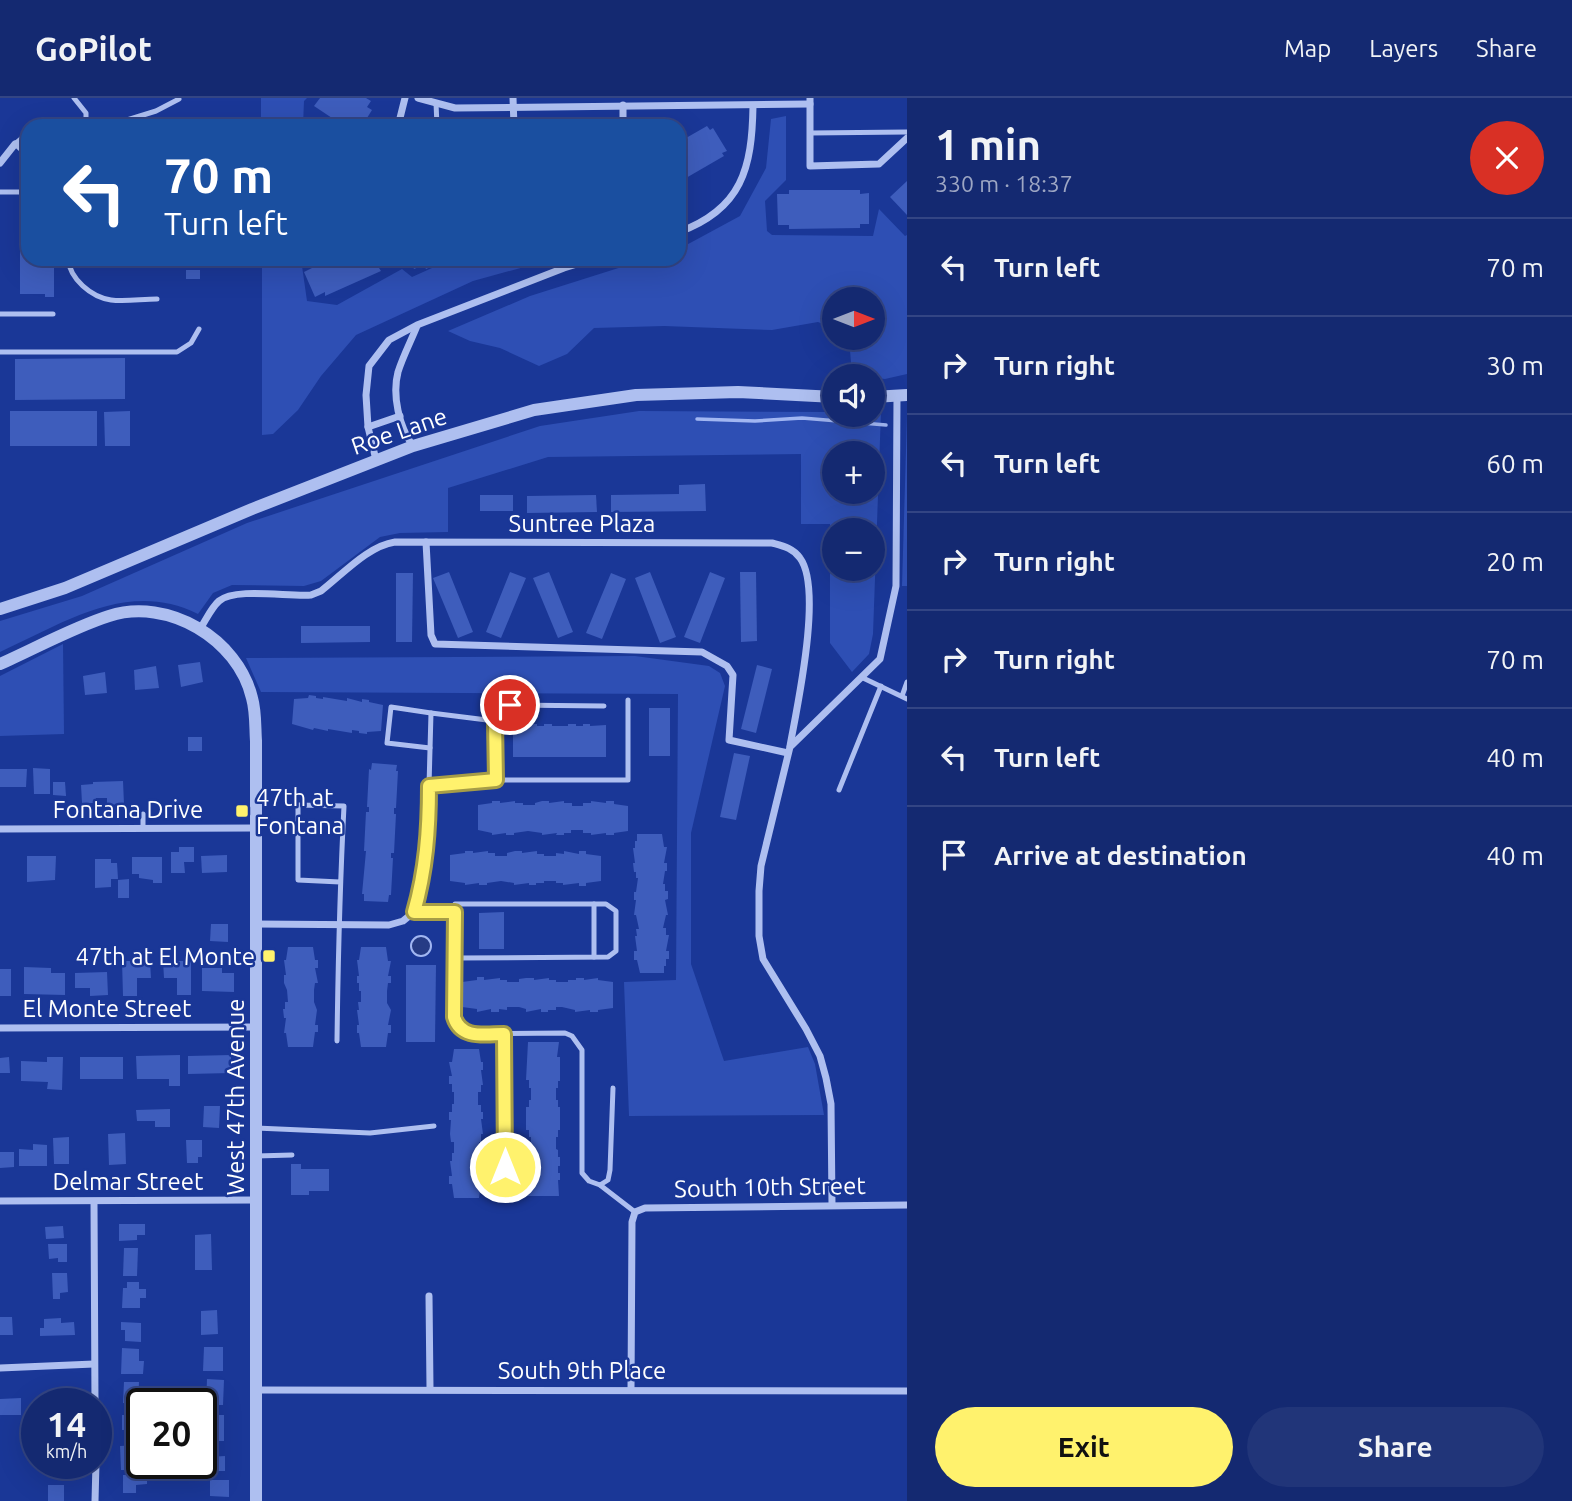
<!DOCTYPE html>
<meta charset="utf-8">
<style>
:root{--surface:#142971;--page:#213579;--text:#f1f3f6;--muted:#9da6c3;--line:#334584;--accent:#fff26d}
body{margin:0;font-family:Ubuntu,sans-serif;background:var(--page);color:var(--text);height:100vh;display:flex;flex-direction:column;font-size:26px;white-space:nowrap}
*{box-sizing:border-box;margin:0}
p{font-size:23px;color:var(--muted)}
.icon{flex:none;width:38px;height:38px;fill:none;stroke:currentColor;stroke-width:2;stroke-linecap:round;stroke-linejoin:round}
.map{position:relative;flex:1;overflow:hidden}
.sheet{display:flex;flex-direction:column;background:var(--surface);width:665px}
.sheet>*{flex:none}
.top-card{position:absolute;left:21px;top:21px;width:665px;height:147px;border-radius:21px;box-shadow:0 7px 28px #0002,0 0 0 2px var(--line);background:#1a4fa0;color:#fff;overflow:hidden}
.needle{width:46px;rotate:90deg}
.controls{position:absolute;left:822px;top:189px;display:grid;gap:14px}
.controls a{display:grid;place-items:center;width:63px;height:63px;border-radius:50%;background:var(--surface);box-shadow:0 7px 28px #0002,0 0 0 2px var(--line);font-size:35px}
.speed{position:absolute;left:21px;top:1290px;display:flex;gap:14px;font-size:35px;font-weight:700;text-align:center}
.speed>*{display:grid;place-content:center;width:91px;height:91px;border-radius:50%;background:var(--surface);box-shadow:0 7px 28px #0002,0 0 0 2px var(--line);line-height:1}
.speed small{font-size:18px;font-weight:400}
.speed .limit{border:4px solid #111;border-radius:10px;background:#fff;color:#111}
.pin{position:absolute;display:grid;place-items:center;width:60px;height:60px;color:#fff;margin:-30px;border:4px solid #fff;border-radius:50%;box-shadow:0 2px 7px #0007}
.me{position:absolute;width:77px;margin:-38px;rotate:0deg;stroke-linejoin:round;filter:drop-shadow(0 0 5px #0008)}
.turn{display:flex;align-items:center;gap:24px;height:147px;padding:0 28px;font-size:32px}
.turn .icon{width:91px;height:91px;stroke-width:2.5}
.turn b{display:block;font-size:49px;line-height:60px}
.round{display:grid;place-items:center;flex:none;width:74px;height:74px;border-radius:37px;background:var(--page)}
.overview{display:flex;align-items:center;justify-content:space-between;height:119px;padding:0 28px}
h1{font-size:42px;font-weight:700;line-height:52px}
.primary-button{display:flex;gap:14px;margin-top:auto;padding:14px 28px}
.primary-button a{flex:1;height:80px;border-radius:42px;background:var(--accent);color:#111;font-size:28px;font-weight:700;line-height:80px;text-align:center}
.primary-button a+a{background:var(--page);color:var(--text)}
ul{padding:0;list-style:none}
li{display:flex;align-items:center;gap:21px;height:98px;padding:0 28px;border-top:2px solid var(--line)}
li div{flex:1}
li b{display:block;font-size:26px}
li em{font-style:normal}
header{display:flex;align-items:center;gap:42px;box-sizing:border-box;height:98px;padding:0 35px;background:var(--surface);border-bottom:2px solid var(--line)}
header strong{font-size:33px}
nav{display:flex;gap:38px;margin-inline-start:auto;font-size:24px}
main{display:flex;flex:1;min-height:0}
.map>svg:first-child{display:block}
</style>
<header>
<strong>GoPilot</strong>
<nav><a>Map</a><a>Layers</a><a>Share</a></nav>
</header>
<main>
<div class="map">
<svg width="907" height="1403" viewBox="0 0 907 1403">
<rect width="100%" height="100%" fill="#1a3797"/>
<!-- green -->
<g fill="#2e4fb4" fill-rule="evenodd">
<path d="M261,0H307L304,3L303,28H261Z"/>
<path d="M786,18V82L765,103L767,133L772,137L873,138L879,111L905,138L907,137V276L885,281L852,277L849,240H873V201H835V231L818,224L772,232L664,228L594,230L567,256L539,268L500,250L470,243L448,233L530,198L609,173L647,161H679V151L740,118L766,70L771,21Z"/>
<path d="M262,161H301L307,203L337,207L402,171L412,179L452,161H553L473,183L356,237L321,278L298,312L273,336L262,337Z"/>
<path d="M639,313L835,314V317H873V314H881L873,536L869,556L852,574L830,545V426H801V356L548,359L448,390V434L400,435L380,439L321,483L304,488L232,487L213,495L198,516C128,481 64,525 0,554V523L82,498L247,425L540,328ZM873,355V394H835V355ZM873,432V471H835V432Z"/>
<path d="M907,318V488H902Z"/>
<path d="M63,546L64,636L0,638V578Z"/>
<path d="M635,558L709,568L720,575L725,588L691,735V866L724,963L808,949L815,966L824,1017L629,1018L624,884L676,882L678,596L261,594L246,560Z"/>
</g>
<!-- water -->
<circle fill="#263b85" stroke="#a1b6f2" stroke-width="2" cx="421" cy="848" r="10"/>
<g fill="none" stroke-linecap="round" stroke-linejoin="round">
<!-- stream -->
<path stroke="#a1b6f2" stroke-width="3.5" d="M697,321L755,323L802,320L886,327"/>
</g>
<!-- building -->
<g fill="#3e5dbc">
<path d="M320,0H366L371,3L367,9L372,12L362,28H344L314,8Z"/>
<path d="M707,28L710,32L713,30L727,53L722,55L724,58L686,80L679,68V44Z"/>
<path d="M907,83V117L890,99Z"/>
<path d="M789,92H860V96L869,95V126H860V130L789,131V127H778L777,96H789Z"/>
<path d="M20,105H28V161H54V199H45V196H20Z"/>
<path d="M321,161H387L389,165L379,170L381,173L325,198V194L315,199L304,174L312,170L310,166Z"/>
<path d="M410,161H448L426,171L424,167L414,171Z"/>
<rect x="186" y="172" width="14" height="9"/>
<path d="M125,260V301L15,302V261Z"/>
<rect x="10" y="313" width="87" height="35"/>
<path d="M130,313V348H105L104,314Z"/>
<path d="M705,386L706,413L611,414V397L679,396V387Z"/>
<rect x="480" y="397" width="33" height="16"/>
<path d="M596,397L597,414L527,415V398Z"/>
<path d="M449,474L473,534L458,540L433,480Z"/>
<path d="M510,474L526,480L501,540L486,534Z"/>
<path d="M549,474L573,534L558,540L533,480Z"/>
<path d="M650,474L676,539L660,545L635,480Z"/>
<path d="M710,474L725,480L700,545L684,539Z"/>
<path d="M740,474H756L757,543L741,544Z"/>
<path d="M396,475H413L412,544H396Z"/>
<path d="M611,475L626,481L602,541L586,535Z"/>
<path d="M301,528H370V544L301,545Z"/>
<path d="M200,564L203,584L181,589L178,567Z"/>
<path d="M757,567L772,571L756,635L741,631Z"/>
<path d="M156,568L159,590L135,592L134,572Z"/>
<path d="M105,574L107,595L85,597L83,578Z"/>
<path d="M309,597L316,598V600L323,601V599L347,603V600L362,604V601L369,602V604L383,607L381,633L367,634V636L359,635V633L352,632V635L328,631V633L314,630L313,632L292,626L294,601L308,600Z"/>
<rect x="649" y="610" width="21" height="48"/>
<path d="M529,626H537V628H544V626H552V628H568V626H576V628H583V626H590V628L606,627V659H513V627L529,628Z"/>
<rect x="188" y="639" width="14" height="14"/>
<path d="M734,655L750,658L736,722L720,719Z"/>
<path d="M372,665L397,667L396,673H398L396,710H394V716H396L394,755H391V760H393L391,797H389L388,804L364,803V796H362L366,753H364L366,714H369V709H367L369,671L371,672Z"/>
<path d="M33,670L50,671V696H34Z"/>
<path d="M0,671H27L26,689H0Z"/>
<path d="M123,683L124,706L107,707V700H96V705H82L81,687L93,686V684Z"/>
<path d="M53,684H65L66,698L53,697Z"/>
<path d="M492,703H500V705L515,703V705H523V707H535V705L542,703H549V705L564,703V705H572V708H583V705H591V703L606,705V703H614V706L628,708V733L614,735V737H606V735L591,737V735H583V732H571V735H564V737H556L557,735L542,737V735L528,733L514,735V737H506V735L492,737V735L478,732V707L492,705Z"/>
<path d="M637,736H662L664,749H667L664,765H667V773H665L663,786H665V793H668V801L665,802L668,817H666L663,830H666V837H669L666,853H669V861H666V868H664V875H640L637,862H634V853H637L635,838H637L636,831H639L636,817H634L636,802H634V794H636L638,780H636V774H634L633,765H635L633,750H635V743H637Z"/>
<path d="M179,749H194V764H184L185,775H171V754H179Z"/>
<path d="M465,753H473V755L488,753V755H495V758H507V755L515,753H522V755L537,753V756H544V758H556V755L564,756V753L579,756V753H586V756L601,758V783L586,785V788H579V785L563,787V785H556V783H544V785H536V787H529V785L514,787V785L501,783L487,785V787H479V785L465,787V785L450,783V757L465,755Z"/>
<path d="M227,757V774L202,775L201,758Z"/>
<path d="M27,758H56L55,782L27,784Z"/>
<path d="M132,759H162V785H153V782L139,780V776H132Z"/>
<path d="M95,761H111V765H117L118,781H111V789L95,790Z"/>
<path d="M129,781V800H118V782Z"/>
<path d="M504,814V851H479V815Z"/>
<path d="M211,826H228V844L210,843Z"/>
<path d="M288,849H313L315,862H318V870H315L318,885H315L314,892V904L317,912L315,927H318V934H315L313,949H288L286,935H284L286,920H284L283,911H285V904H288L287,892L284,885V877H286L284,862H286Z"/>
<path d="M361,849H386L388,863H391L388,878H391V885H388L387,893V905L391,912L388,927H391V935H388L386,949H361L359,935H357V927H359L357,912H359L358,904H361V893H359V885H357V878H359L357,862H359Z"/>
<path d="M122,863H150L151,880H137V898H123Z"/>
<path d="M163,863H191V897H177V880H164Z"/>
<path d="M406,867H436L435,944H406Z"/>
<path d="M24,869L51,870V875H65V897L24,896Z"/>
<path d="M202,870H222V875H234V894L202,893Z"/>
<rect x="0" y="871" width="11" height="27"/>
<path d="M107,874L108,897L90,898V890H75V875Z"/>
<path d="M477,879H484V882L500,880V882H507V884H519V881L526,880H534V882L549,880V882H556V884H568V882H576V880H584V882L598,880V882L613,884V910L598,912V914H590V912L575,914V912L562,909H556V912H548V914H541V911L526,914V911L519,909H507V912L499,911V914H491V911L477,914V911L462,909V884L477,882Z"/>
<path d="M528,944H559L557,959H560V983H558V990H556V1002H558V1009H560V1032H558V1039H556V1051L558,1052V1059H560V1068H558V1075H560V1082H558L559,1098H527L528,1082H526V1074H529V1067H526V1059H528V1051H531V1039H529V1032H526V1009H529V1002H531V990H529V982H526Z"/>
<path d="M454,951H479L481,964H483V972H481L483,987H481V994H478V1007H481V1014H483V1021H481L483,1036H481V1044H479V1056H481V1063H484V1072H481L484,1086H481L479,1100H454L452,1086H449V1078H452L450,1063H452V1055H454V1044H451L450,1036L451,1022H449V1014H452V1006H454V994H452V986H449V978H452L449,964H452Z"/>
<path d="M180,957V988H169V981H137L136,958Z"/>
<path d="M231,957V975L188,976V958Z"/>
<path d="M9,959L10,975H0V960Z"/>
<path d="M47,959H63L62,992L47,991L48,984L21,983V963L47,964Z"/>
<rect x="80" y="959" width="43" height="22"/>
<path d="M204,1008H220L219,1030L203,1029Z"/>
<path d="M170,1011V1029H155V1023H137L136,1012Z"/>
<path d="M125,1035L126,1066L109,1067L108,1036Z"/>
<path d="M69,1039V1066H54L53,1040Z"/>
<path d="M186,1042H202V1059H198V1065H187Z"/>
<path d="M33,1046L47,1047V1068H19V1051L33,1052Z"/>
<path d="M0,1054H14V1069L0,1070Z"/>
<path d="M291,1066H301V1071H329V1093H309V1097H291Z"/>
<path d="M119,1126H145V1137H137V1142L119,1143Z"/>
<path d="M63,1128L64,1140L46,1141L45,1129Z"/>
<path d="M211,1136L212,1172H195V1137Z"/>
<path d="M48,1146H67V1164H58V1160L49,1161Z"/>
<path d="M124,1150H138L137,1178H123Z"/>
<path d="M52,1175H67L68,1194L60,1195V1201H53Z"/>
<path d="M127,1184H139V1191H146V1200H140V1210H122L123,1190H127Z"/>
<path d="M217,1212L218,1236L201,1237V1213Z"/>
<path d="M0,1219H12L13,1237H0Z"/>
<path d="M61,1220V1225L74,1224L75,1237L40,1238V1230H44V1221Z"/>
<path d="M121,1224L141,1225V1244L125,1243V1232H121Z"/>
<path d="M204,1249H223V1273H203Z"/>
<path d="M122,1250L139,1251V1263H144L143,1276H121Z"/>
<path d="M207,1281L224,1282L223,1307H206Z"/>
<path d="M124,1284H139L138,1306L123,1305Z"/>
<path d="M37,1299H67L68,1306H37Z"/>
<path d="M21,1300V1317H0V1301Z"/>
<rect x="122" y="1317" width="16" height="15"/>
<path d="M208,1317H224V1343H207Z"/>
<path d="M139,1347V1372H121L120,1348Z"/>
<path d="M225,1358V1373H208V1359Z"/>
<rect x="49" y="1365" width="16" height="9"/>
<path d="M123,1377H147V1386L136,1387V1395H123Z"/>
<path d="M210,1382H229V1399L210,1398Z"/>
<rect x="48" y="1387" width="16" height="16"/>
</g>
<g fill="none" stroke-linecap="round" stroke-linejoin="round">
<!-- service -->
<g stroke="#aebff0" stroke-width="5">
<path d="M74,0L86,15V23"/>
<path d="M436,5L437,28"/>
<path d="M38,28L46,24L57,23L127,22L156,13L179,1"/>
<path d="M810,35L907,34"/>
<path d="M15,46L28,58"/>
<path d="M15,46L28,35"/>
<path d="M15,46H28"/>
<path d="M0,94H28"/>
<path d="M68,161C70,181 91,199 111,202C125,204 142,201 157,201"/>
<path d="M0,216H53"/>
<path d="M0,254H177L191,245L199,231"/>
<path d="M861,579L907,601"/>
<path d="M902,598L907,584"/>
<path d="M430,650L387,645L391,609L431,615"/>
<path d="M496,682L495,623L510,607L604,608"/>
<path d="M429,688L431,615L495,623"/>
<path d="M839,692L881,588"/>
<path d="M143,730V716"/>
<path d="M594,806V859"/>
<path d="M455,815V806H606L616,813V853L608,859L456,860"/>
<path d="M504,936L505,1069"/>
<path d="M337,943C338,865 340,786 344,708L298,707V782L340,784"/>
<path d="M613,990L610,1072L608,1082L600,1087L589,1083L582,1075V952L572,938L565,935L470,936C461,932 457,929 454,919L455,815L414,814C426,772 429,732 429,688L496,682H628V602"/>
<path d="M256,1030L370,1035L434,1028"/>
<path d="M256,1058L292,1057"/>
<path d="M600,1087L635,1114"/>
</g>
<!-- minor -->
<g stroke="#aebff0" stroke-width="7">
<path d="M418,0L455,10L810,6"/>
<path d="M513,0L514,28"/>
<path d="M810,0V68L879,66L907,40"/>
<path d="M623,7V28"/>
<path d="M398,28L405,0"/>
<path d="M0,65L15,46"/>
<path d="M679,134C742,111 752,70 753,8"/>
<path d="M368,329L400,318"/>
<path d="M413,348C399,329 392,297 398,274C403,258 411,243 417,228"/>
<path d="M376,362L368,329L366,297L369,268L389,242L417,227L564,170L593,161"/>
<path d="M426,444L431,537L435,546L702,554L727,568L733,577L729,642L788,655"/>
<path d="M200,531C206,522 211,510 219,503C235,489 289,499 311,497L321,493C343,476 368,448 395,444L772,445C783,448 793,450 800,460C823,491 797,609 790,648"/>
<path d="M0,731L255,730"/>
<path d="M255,826L389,827L403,823L414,814"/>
<path d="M0,930L256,929"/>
<path d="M0,1103L256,1102"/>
<path d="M94,1104L95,1306"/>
<path d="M832,1107L831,1006L826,980L820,958L806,931L763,861L759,838V793L761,768L790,649L880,561L896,488L897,298"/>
<path d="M429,1198L430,1290"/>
<path d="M0,1270L94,1266"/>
<path d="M256,1292L907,1293"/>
<path d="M631,1292L632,1124L635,1114L645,1110L907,1107"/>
<path d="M95,1403L96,1365"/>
</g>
<!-- tertiary -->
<g stroke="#aebff0" stroke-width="12">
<path d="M873,299L907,297"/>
<path d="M0,511L65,490L252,411L413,348L534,312L636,297L738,294L835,299"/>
<path d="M0,566C34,551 74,529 109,518C168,499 238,541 252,600C256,614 255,629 256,643V1403"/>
</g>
</g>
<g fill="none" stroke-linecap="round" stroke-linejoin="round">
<!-- route casing -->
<g stroke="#a69d47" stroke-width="18">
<path id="route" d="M505,1069L504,936C486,936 461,942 454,919L455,814H414C426,772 429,732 429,688L496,682L495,623L510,607"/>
</g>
<!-- route -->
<use href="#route" stroke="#fff26d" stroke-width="12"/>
</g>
<!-- markers -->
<g fill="#fff26d" stroke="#1a3797" stroke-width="2.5">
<rect x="235" y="706" width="14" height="14" rx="3.5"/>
<rect x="262" y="851" width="14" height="14" rx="3.5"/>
</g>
<g text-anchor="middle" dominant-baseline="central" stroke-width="5" stroke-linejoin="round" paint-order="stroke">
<!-- street labels -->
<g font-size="24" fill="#fff" stroke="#1a3797">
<text transform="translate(399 333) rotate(-19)">Roe Lane</text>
<text x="582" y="425">Suntree Plaza</text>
<text x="128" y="711">Fontana Drive</text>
<text x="107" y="910">El Monte Street</text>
<text transform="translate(235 999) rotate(-90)">West 47th Avenue</text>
<text x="128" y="1083">Delmar Street</text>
<text transform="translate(770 1089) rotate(-1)">South 10th Street</text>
<text x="582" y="1272">South 9th Place</text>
</g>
<!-- poi labels -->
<g font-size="24" fill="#fff" stroke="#1a3797" text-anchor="start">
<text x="256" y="699">47th at<tspan x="256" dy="28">Fontana</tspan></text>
<text x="255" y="858" text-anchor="end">47th at El Monte</text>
</g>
</g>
</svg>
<div class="controls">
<a><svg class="needle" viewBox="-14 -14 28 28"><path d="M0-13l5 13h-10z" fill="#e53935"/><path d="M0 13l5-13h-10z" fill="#9da6c3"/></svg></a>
<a><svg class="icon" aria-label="sound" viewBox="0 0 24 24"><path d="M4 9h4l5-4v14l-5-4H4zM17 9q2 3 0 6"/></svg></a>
<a>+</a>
<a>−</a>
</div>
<div class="speed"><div>14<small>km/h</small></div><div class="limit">20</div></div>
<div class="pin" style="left:510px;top:607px;background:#d93025"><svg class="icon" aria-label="arrive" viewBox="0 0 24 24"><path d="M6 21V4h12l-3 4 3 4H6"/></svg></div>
<svg class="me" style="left:505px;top:1069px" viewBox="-20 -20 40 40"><circle r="17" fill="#fff26d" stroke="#fff" stroke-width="3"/><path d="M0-11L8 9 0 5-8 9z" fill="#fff"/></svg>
<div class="top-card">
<div class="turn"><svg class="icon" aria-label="left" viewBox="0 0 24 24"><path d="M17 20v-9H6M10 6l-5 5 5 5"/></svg><div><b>70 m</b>Turn left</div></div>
</div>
</div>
<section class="sheet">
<div class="overview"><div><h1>1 min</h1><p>330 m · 18:37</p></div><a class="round" style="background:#d93025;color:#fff"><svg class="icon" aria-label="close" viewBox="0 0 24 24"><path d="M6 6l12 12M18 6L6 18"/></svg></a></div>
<ul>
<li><svg class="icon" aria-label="left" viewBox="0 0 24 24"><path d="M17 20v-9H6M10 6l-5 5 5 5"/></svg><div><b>Turn left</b></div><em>70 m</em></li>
<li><svg class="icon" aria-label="right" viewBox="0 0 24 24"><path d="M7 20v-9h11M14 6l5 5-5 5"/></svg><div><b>Turn right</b></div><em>30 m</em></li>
<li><svg class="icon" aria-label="left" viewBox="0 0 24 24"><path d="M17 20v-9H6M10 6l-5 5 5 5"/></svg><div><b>Turn left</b></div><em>60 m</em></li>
<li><svg class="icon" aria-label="right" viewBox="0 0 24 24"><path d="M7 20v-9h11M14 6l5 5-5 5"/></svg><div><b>Turn right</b></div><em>20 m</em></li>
<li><svg class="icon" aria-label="right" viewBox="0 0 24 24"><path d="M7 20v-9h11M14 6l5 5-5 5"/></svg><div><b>Turn right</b></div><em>70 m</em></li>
<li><svg class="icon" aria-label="left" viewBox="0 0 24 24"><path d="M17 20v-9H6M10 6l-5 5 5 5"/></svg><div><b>Turn left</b></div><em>40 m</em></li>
<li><svg class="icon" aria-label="arrive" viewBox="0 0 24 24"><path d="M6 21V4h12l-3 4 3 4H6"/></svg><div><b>Arrive at destination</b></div><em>40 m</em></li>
</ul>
<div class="primary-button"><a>Exit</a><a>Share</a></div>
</section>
</main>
